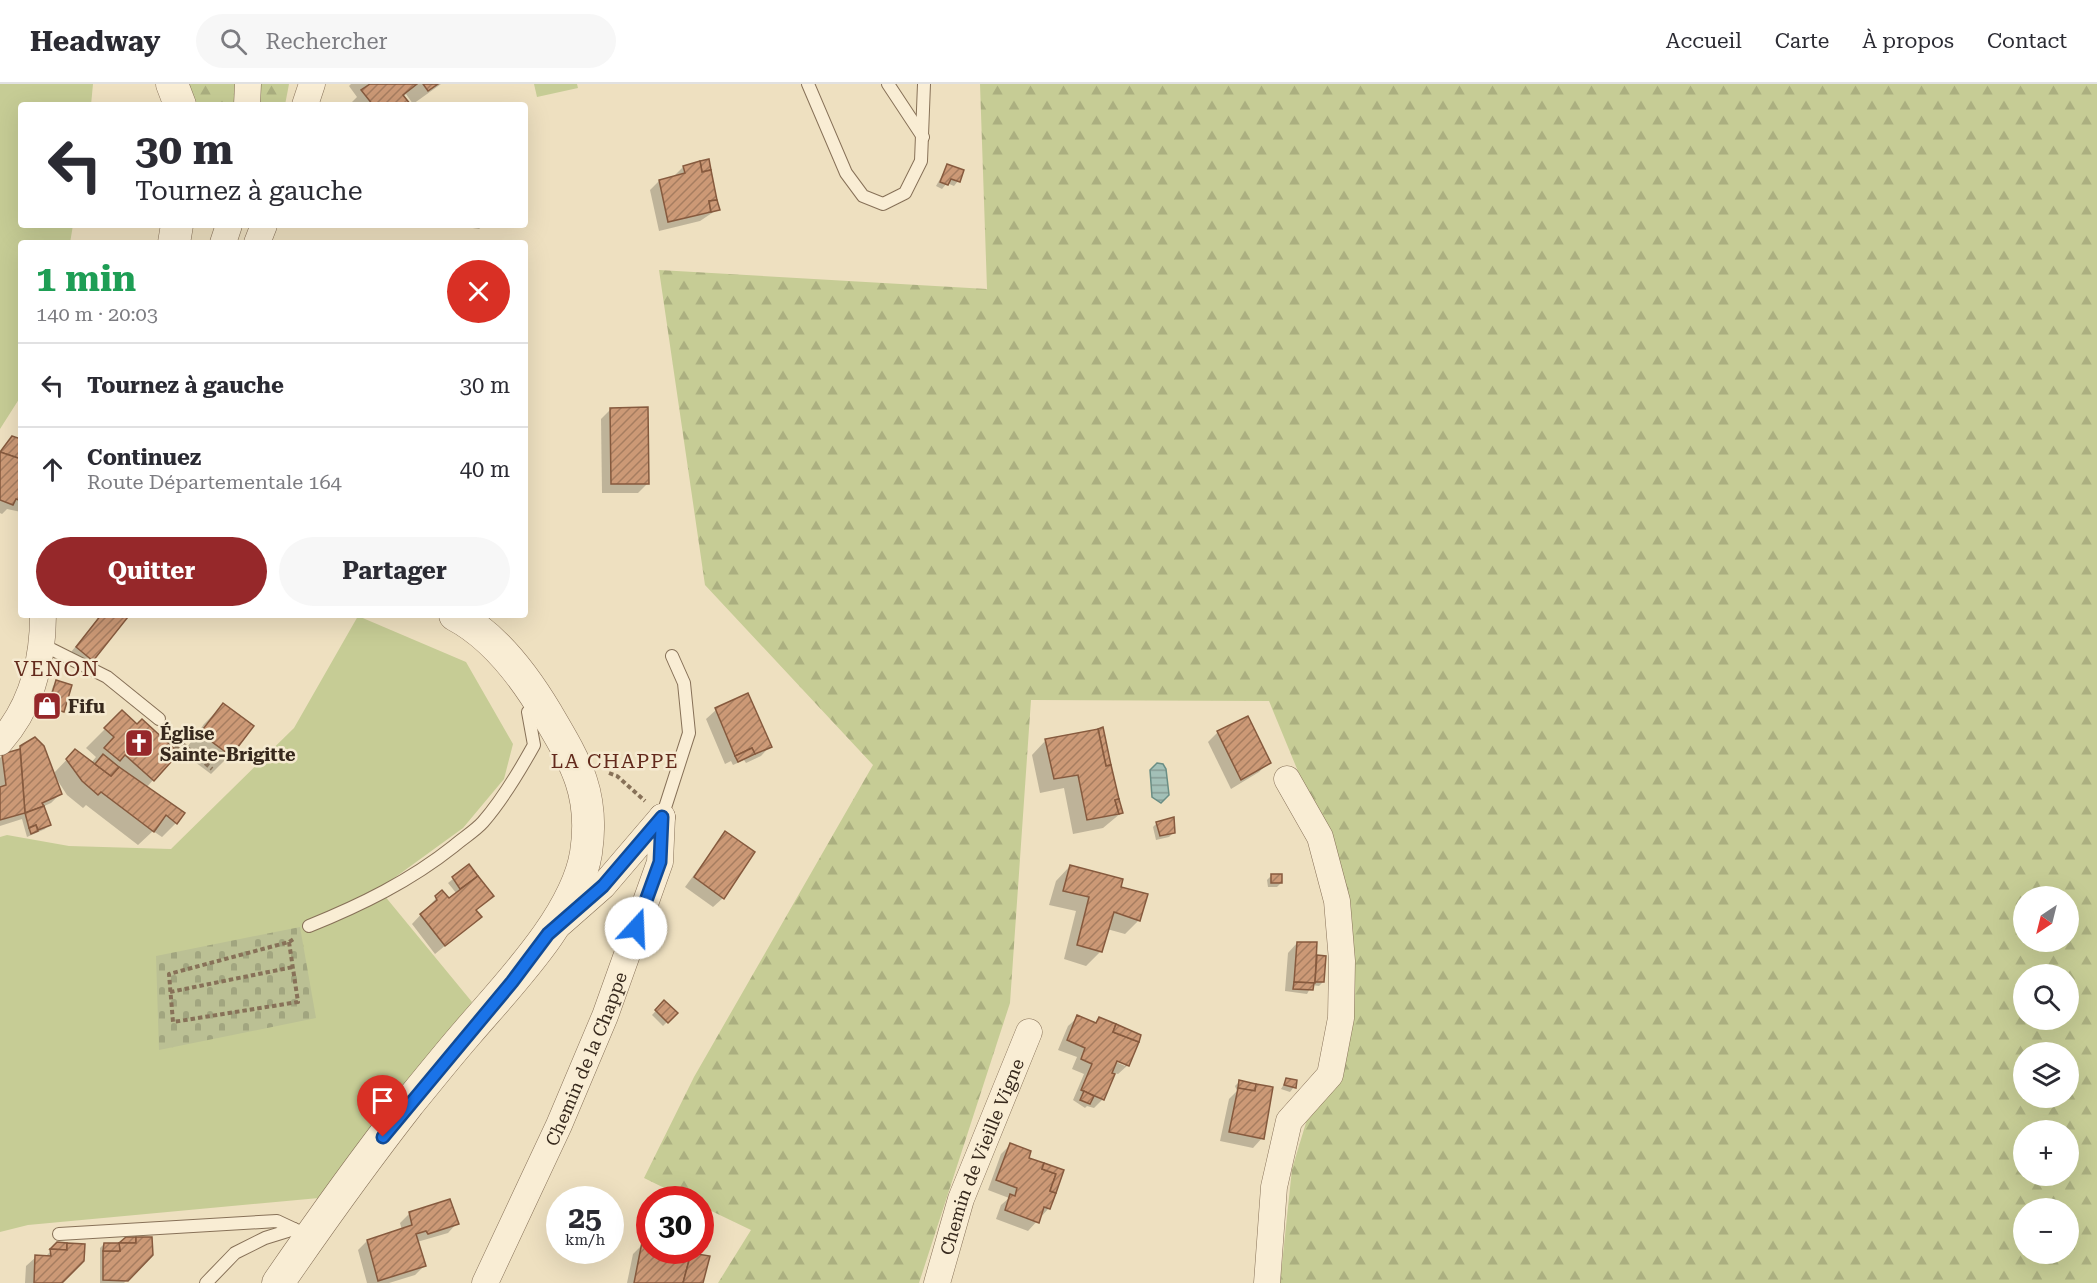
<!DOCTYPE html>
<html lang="fr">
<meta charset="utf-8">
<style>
:root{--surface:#fff;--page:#f7f7f7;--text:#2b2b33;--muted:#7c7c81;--line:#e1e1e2;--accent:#96282a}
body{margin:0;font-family:"Roboto Serif",serif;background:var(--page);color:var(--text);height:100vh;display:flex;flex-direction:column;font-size:22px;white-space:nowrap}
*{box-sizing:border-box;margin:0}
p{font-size:20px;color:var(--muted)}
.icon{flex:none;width:33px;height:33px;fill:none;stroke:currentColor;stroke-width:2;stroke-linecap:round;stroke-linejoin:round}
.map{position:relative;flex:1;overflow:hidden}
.panel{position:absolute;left:18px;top:156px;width:510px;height:378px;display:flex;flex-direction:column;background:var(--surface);border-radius:6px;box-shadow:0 6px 24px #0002}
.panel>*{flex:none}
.hud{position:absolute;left:18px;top:18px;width:510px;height:126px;border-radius:6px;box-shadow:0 6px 24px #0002;background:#fff;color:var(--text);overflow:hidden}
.needle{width:39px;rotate:215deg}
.controls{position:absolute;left:2013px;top:802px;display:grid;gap:12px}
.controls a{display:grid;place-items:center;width:66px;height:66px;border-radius:50%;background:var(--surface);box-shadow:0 6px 24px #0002;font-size:30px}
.speed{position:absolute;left:546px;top:1102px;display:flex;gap:12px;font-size:30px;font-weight:700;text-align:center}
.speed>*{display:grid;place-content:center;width:78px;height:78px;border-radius:50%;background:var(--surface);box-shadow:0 6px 24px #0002;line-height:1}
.speed small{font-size:15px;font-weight:400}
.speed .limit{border:9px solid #d22;background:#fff;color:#111}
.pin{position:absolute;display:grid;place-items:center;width:51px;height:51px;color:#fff;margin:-62px -26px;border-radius:50% 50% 50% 0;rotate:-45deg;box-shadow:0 0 6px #0007}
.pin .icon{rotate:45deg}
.me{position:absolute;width:66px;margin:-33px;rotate:20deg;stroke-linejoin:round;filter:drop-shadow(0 0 4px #0008)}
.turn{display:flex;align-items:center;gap:21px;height:126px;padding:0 18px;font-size:27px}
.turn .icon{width:78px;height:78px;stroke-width:2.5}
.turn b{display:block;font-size:42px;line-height:51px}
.round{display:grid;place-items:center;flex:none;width:63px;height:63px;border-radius:32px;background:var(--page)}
.head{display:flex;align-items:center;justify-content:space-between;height:102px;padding:0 18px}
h1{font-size:36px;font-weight:700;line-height:45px;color:#1e9e55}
.cta{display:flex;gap:12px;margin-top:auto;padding:12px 18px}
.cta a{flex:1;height:69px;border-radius:36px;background:var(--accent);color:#fff;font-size:24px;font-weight:700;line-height:69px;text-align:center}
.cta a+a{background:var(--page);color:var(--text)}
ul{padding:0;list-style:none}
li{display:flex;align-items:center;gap:18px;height:84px;padding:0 18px;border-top:2px solid var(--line)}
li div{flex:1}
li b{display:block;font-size:22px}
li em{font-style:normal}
header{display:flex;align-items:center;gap:36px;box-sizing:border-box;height:84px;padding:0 30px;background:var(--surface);border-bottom:2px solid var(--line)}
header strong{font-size:28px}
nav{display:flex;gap:33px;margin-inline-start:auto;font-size:21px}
.search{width:420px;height:54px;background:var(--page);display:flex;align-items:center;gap:15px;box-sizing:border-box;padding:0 21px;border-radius:33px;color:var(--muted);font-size:22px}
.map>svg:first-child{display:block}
</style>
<header>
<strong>Headway</strong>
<div class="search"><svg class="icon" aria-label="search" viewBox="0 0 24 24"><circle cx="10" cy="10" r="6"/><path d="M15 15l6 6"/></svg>Rechercher</div>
<nav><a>Accueil</a><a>Carte</a><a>À propos</a><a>Contact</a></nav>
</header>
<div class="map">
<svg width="2097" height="1199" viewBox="0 0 2097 1199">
<defs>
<pattern id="forest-firs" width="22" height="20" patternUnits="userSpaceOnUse" patternTransform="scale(1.5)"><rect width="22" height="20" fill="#c6cc95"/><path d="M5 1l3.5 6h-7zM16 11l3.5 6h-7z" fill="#abaf80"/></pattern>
<pattern id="cemetery-stones" width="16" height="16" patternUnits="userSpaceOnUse" patternTransform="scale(1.5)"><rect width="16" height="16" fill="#bbc094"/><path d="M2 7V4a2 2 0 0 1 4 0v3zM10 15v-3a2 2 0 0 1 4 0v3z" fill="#a1a57f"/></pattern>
<pattern id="water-rules" width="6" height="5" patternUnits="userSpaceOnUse" patternTransform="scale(1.5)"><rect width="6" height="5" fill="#a3c0b7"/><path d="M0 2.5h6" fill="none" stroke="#869c94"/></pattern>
<pattern id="building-hatch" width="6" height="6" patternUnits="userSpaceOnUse" patternTransform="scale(1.5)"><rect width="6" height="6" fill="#cc9976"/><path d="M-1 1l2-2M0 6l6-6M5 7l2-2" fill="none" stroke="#a67d60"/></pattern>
</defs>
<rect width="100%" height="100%" fill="#eee0c0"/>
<!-- green -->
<g fill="#c6cc95">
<path d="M0,0H93L91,21H21V141H73L70,159H21V312L0,345Z"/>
<path d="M534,0H577L578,4L537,13Z"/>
<path d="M358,532L466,578L513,660L504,695L463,744L379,805L472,918L319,1114L28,1141L0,1148V753L7,751L69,762L171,765L294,644Z"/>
</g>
<!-- forest -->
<g fill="url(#forest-firs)" fill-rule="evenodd">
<path d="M175,0H289L285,21H177Z"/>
<path d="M980,0H2097V1199H1280L1292,1085L1308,1032L1343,991L1352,890L1342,794L1269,617L1031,616L1010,919L919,1199H718L751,1146L701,1122L700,1116H689L644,1094L694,993L873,681L705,501L659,186L987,205ZM2024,813H2068V858H2024ZM2024,891H2068V936H2024ZM2024,969H2068V1014H2024ZM2024,1047H2068V1092H2024ZM2024,1125H2068V1170H2024Z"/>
</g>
<!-- cemetery -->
<path fill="url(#cemetery-stones)" d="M300,843L316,934L159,966L156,872Z"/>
<!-- water -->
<path fill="url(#water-rules)" stroke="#6a8e85" stroke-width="1.5" d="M1157,679L1163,680L1166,685L1169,711L1161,719L1152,713L1150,686Z"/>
<!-- shadow -->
<g fill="#0003" fill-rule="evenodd">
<path d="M351,0H441L413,20L406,10L403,13L409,21H349L357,13L349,2Z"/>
<path d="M948,81L958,97L954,102L947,99L942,105L936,102Z"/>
<path d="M683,83L718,125L700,137L659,147L650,106L659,97L674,92Z"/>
<path d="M454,141H484L479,145Z"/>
<path d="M611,325L648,399L638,409H602L601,335Z"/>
<path d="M21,357V428L7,425L2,430L0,429V369Z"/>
<path d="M101,531H123L126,533L83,585L67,573Z"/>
<path d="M57,598L62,627L58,631L45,627L53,602Z"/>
<path d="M747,611L770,662L761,672L746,679L744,676L733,681L731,677L725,680L706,635L716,626Z"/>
<path d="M223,621L230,671L211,690L183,669L204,640Z"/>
<path d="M122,628L153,696L146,704L176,739L162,753L153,747L138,761L86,721L83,724L67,711L56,694L60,710L51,719L42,723L49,740L45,745L27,753L22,735L0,742V674L3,671L21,664L53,690L75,667L91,679L96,673L86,664Z"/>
<path d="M1218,648L1269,678L1259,688L1231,705L1208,658Z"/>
<path d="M1046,656L1121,729L1103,744L1073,750L1064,704L1040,709L1032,671Z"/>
<path d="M1157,739L1174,748L1169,753L1156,756L1153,743Z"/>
<path d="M725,749L723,814L713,823L685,803Z"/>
<path d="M1070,782L1120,804L1139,836L1125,850L1107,845L1101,867L1086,882L1064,875L1076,827L1049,821L1056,797Z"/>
<path d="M468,783L492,812L475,827L480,833L435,870L412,840L442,808L449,816L457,810L448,799Z"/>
<path d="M1272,791L1281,799L1277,803H1268L1267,796Z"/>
<path d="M1297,859L1315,873H1325L1323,898L1319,902L1312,901L1307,910L1285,907L1288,869Z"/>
<path d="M664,918L676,929L663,942L652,931Z"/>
<path d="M1078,933L1094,940L1099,934L1128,981L1118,990L1114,989L1104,1014L1082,1005L1102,1016L1094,1024L1087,1022L1085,1024L1073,1016L1084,990L1072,985L1077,973L1058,966L1068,942ZM1109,975L1125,979V982Z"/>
<path d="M1287,995L1294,1003L1290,1008L1281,1005Z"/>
<path d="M1239,998L1262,1054L1253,1064L1220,1057L1229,1015L1237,1007L1235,1002Z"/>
<path d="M1010,1061L1027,1075L1049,1124L1028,1147L996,1135L1001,1121L1009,1114L988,1106L1001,1070Z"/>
<path d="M409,1130L457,1139L448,1149L417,1158L424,1182L415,1191L389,1199H367L358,1166L367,1157L402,1146L400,1139Z"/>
<path d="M58,1160L60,1199H25L26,1182L36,1173H45Z"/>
<path d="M104,1160L152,1171L124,1199H100V1164Z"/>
<path d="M643,1160L650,1167H675L708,1174L701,1199H627L633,1170Z"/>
</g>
<!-- building -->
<g fill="url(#building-hatch)" stroke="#865a3e" stroke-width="1.5">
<path d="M370,0H417L403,11L411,21H373L361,6Z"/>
<path d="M423,0H438L428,7Z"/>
<path d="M709,75L711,86L702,88L700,77Z"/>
<path d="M700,77L702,88L711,86L717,116L709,117L711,128L668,138L659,96L685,89L683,82Z"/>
<path d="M947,80L964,86L960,98L951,95L948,101L940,98Z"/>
<path d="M717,116L720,126L711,128L709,117Z"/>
<path d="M648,323L649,400H611L610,324Z"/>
<path d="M12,352L21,355V375L0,368Z"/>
<path d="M0,368L21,375V417L16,415L13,421L0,416Z"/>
<path d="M101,531L128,533L93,577L76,563Z"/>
<path d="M56,596L72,601L64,628L48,623Z"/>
<path d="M748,609L772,663L755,670L752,664L735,672L715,624Z"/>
<path d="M223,619L254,642L231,672L200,649Z"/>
<path d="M122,626L137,640L142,635L179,669L154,697L125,671L120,677L104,664L114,653L104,644Z"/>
<path d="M1248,632L1271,679L1241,696L1217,647Z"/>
<path d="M1103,643L1111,681L1106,682L1098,645Z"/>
<path d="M1098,645L1106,682L1111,681L1119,715L1115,716L1119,730L1087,736L1078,691L1054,695L1045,655Z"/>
<path d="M35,653L44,662L62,710L42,719L44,722L25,729L20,662Z"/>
<path d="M752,664L755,670L738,678L735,672Z"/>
<path d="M20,665L25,729L0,736V703L6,701L2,670Z"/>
<path d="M75,665L111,692L119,683L185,729L177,740L166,731L154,748L101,708L98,711L82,697L66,675Z"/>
<path d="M103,670L119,683L111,692L95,680Z"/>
<path d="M1119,715L1123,729L1119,730L1115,716Z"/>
<path d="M44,722L51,741L38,746L36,741L29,744L25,729Z"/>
<path d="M1174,733L1175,749L1160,752L1156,738Z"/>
<path d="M36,741L38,747L31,750L29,744Z"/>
<path d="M725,747L755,768L724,815L694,793Z"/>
<path d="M469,780L478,792L460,805L452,793Z"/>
<path d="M1070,781L1123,795L1121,803L1148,810L1140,837L1114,828L1102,868L1077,861L1089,813L1063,807Z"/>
<rect x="1271" y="790" width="11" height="9"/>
<path d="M478,792L494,812L476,826L482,833L445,862L420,830L437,816L435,812L442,806L449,814Z"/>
<path d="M1297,858H1317L1315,899L1294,898Z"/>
<path d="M1317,871L1326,872L1324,898H1315Z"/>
<path d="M1294,898L1314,899L1313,906L1293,905Z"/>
<path d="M664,916L678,929L668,939L655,926Z"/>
<path d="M1077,931L1096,939L1099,933L1116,940L1113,948L1139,958L1129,982L1117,977L1112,989L1115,990L1104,1016L1081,1006L1092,980L1081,975L1085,964L1067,956Z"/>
<path d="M1116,940L1141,951L1139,958L1113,948Z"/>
<path d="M1286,994L1297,996L1296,1004L1284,1001Z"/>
<path d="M1239,996L1256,1000L1255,1007L1238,1004Z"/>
<path d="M1256,1000L1273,1003L1264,1055L1229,1048L1238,1004L1255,1007Z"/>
<path d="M1084,1007L1094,1012L1090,1020L1080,1016Z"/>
<path d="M1010,1059L1031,1067L1029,1074L1044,1079L1042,1085L1056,1090L1050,1107L1056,1109L1050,1125L1044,1123L1039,1139L1005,1126L1010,1110L1015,1112L1017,1104L996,1096Z"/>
<path d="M1044,1079L1064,1086L1056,1109L1050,1107L1056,1090L1042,1085Z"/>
<path d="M450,1115L459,1140L428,1150L426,1147L416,1150L426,1182L378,1197L367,1156L412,1141L409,1128Z"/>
<path d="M126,1153H136V1159H119Z"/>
<path d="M136,1153H152L153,1171L128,1197L103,1196V1167H120L119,1159H136Z"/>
<path d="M57,1158L67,1159V1166L50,1165Z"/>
<path d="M642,1158L650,1160V1167L691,1169L683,1199H634Z"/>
<path d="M67,1159L85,1160L84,1177L62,1199H34L35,1171L51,1172L50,1165L67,1166Z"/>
<path d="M104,1159H119L120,1167H103Z"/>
<path d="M691,1169L710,1172L703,1199H683Z"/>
</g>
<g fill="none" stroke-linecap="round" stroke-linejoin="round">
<!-- service casing -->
<g stroke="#877158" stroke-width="14">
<g id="service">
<path d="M808,0L846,89L863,112L883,120L905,109L921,77L924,0"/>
<path d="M888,0L923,53"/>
<path d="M43,561L107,593L159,635"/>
<path d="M662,733L689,649L684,599L672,572"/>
<path d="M309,842C361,821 410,797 454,762C463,754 475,747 483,738C503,715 519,688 534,661L528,628L538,618"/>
<path d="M59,1150L277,1137L309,1152"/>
<path d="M206,1199L235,1169L265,1154L294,1145"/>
</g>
</g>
<!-- minor casing -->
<g stroke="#877158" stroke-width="27">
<g id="minor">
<path d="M247,21L248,0"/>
<path d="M305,21L312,0"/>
<path d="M223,159L229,141"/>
<path d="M257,159L264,141"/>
<path d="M0,658C32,622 43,578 43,531"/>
<path d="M561,839L603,802L662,733"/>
<path id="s1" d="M485,1199L559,1041L605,932L660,778L662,733"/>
<path id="s2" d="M937,1199L961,1115L1029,948"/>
<path d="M1267,1199L1274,1103L1289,1037L1330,991L1341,934L1342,877L1337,817L1320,753L1287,695"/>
</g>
</g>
<!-- tertiary casing -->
<g stroke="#877158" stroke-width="33">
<g id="tertiary">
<path d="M172,0L180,21"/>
<path d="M174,159L177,141"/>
<path d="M278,1199C320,1138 363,1078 409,1019C428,996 447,972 467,949C507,902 576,832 586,769C595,710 576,679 547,630C525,593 493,551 455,531"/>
</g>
</g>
<!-- path -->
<g stroke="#877158" stroke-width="4" stroke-dasharray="4.5 3" stroke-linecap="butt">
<path d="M171,650L212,685"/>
<path d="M164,652L185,671L189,665"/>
<path d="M609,689L617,692L645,717"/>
<path d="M289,858L298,918L173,938L169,890L289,858L295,854"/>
<path d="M170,908L293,883"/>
</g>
<!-- service -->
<use href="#service" stroke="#f9edd4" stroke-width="12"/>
<!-- minor -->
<use href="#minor" stroke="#f9edd4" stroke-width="26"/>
<!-- tertiary -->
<use href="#tertiary" stroke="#f9edd4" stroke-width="32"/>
</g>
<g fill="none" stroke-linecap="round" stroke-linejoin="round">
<!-- route casing -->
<g stroke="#114b97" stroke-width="15">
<path id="route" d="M383,1053L512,898L548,850L603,802L662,733L660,778L636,844"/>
</g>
<!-- route -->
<use href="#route" stroke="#1a73e8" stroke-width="10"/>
</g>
<!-- icons -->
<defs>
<g id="shop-square" transform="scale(1.5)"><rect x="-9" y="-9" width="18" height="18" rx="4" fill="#96282a" stroke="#f5ead0"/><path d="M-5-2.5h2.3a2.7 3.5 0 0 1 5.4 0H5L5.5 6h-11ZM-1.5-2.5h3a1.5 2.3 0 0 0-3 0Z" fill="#fff"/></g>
<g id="church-square" transform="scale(1.5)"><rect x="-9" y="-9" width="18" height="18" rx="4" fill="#96282a" stroke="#f5ead0"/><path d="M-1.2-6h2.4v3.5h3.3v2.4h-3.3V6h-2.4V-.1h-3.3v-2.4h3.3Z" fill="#fff"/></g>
</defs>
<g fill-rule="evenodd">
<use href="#shop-square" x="47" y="622"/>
<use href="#church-square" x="139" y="659"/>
</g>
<g text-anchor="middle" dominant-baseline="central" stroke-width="5" stroke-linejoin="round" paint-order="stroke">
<!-- poi labels -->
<g font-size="18" font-weight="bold" fill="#37291d" stroke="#f5ead0" text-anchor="start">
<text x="68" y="622">Fifu</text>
<text x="160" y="649">Église<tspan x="160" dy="21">Sainte-Brigitte</tspan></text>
</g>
<!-- street labels -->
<g font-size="18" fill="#37291d" stroke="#f5ead0">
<text stroke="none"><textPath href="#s1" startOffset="246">Chemin de la Chappe</textPath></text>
<text stroke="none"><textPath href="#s2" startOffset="134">Chemin de Vieille Vigne</textPath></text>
</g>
<!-- neighbourhood labels -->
<g font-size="20" letter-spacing="1.5" fill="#632a1c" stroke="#f5ead0">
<text x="615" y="677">LA CHAPPE</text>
</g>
<!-- quarter labels -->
<g font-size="21" letter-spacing="1.5" fill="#632a1c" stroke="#f5ead0">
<text x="57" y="585">VENON</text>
</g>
</g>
</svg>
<div class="controls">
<a><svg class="needle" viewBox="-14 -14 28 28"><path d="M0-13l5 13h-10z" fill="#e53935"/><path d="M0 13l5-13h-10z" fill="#7c7c81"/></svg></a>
<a><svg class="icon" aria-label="search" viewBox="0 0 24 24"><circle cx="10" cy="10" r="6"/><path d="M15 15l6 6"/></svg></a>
<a><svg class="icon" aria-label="layers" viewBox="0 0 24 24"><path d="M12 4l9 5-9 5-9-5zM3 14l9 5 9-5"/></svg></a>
<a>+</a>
<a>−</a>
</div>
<div class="speed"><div>25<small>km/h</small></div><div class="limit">30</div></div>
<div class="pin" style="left:383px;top:1053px;background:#d93025"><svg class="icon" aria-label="arrive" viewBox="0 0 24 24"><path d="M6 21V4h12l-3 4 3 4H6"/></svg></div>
<svg class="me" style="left:636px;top:844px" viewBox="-20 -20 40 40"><circle r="19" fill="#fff"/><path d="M0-13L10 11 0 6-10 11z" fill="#1a73e8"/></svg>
<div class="hud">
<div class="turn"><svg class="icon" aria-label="left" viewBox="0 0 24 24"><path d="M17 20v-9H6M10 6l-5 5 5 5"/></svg><div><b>30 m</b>Tournez à gauche</div></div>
</div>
<section class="panel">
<div class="head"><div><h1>1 min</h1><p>140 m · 20:03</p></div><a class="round" style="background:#d93025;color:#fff"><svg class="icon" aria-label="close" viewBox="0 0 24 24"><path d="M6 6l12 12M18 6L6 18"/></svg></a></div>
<ul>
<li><svg class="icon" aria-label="left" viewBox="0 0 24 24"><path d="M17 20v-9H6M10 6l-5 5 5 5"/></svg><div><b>Tournez à gauche</b></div><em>30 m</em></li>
<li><svg class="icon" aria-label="ahead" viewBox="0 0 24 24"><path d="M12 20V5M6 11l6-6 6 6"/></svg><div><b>Continuez</b><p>Route Départementale 164</p></div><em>40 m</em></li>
</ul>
<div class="cta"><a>Quitter</a><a>Partager</a></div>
</section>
</div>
